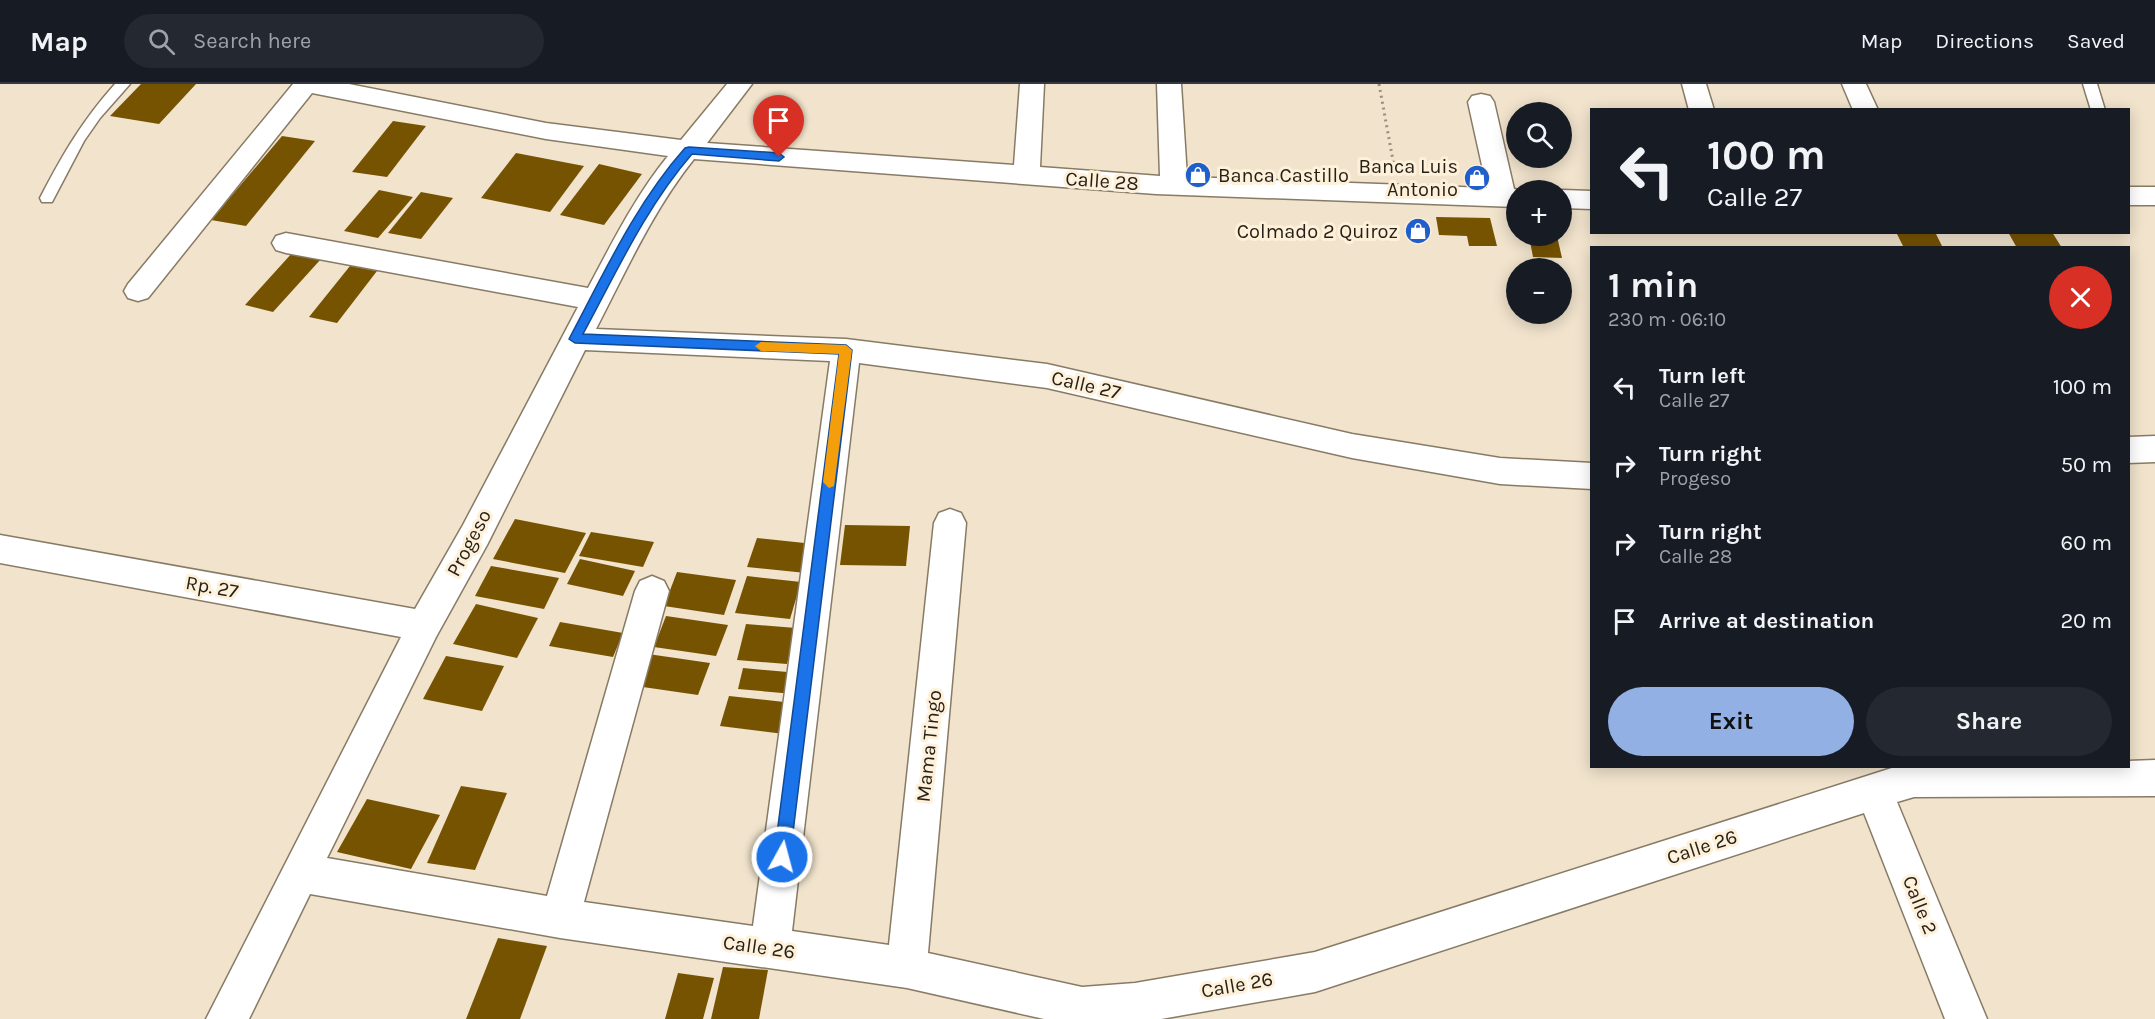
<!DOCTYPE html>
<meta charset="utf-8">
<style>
:root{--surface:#171b24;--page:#242831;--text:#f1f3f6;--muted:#9ea1a6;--line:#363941;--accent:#92b0e3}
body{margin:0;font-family:Karla,sans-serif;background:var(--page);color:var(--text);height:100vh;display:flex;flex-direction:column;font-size:22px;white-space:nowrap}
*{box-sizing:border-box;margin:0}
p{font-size:20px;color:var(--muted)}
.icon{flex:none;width:33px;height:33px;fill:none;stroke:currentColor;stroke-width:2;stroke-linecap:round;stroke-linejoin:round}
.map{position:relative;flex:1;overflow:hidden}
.drawer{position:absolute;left:1590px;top:162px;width:540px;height:522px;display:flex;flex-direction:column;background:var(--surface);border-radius:0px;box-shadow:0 3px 15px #0003}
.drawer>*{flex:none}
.top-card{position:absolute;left:1590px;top:24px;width:540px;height:126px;border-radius:0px;box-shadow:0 3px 15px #0003;background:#171b24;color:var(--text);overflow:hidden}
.controls{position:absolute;left:1506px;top:18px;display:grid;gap:12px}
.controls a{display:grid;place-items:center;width:66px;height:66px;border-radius:50%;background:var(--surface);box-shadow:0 3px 15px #0003;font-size:30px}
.pin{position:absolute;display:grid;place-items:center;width:51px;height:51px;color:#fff;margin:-62px -26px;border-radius:50% 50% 50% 0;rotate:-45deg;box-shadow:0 0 6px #0007}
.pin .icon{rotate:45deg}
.me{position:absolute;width:66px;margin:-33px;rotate:7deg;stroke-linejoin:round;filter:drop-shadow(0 0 4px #0008)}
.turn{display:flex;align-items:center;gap:21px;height:126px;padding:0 18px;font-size:27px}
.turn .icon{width:78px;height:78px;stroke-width:2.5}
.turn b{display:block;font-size:42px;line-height:51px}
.round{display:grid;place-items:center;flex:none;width:63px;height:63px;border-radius:32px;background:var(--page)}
.headline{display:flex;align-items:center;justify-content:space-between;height:102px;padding:0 18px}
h1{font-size:36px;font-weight:700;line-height:45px}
.button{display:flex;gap:12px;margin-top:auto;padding:12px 18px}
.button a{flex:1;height:69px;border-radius:36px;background:var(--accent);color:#111;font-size:24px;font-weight:700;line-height:69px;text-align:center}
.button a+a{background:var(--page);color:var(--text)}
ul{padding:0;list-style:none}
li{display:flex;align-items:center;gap:18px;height:78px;padding:0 18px}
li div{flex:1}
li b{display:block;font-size:22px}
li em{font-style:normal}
header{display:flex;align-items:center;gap:36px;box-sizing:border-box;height:84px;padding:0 30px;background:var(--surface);border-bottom:2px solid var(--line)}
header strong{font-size:28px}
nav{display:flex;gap:33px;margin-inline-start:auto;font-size:21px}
.search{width:420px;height:54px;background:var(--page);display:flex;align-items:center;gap:15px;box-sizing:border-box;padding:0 21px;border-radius:33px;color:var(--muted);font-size:22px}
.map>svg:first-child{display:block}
</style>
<header>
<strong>Map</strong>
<div class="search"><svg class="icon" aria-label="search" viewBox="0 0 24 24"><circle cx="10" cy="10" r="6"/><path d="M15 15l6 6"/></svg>Search here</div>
<nav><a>Map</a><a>Directions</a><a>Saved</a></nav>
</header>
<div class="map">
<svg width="2155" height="935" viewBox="0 0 2155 935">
<rect width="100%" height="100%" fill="#f1e3cc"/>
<!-- building -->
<g fill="#765300">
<path d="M141,0H196L159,40L110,32Z"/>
<path d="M393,37L426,42L387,93L352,88Z"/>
<path d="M282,52L315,57L246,142L211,136Z"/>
<path d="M516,69L584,82L550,128L481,114Z"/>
<path d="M599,80L642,90L604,141L560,131Z"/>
<path d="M379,106L413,113L378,154L344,147Z"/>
<path d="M421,108L453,114L421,155L388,149Z"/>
<path d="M1436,133L1490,134L1497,162H1469L1467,152L1439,151Z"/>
<path d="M1409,140L1425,141L1427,154L1410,153Z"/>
<path d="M1896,148H1935L1943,164H1904Z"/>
<path d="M2008,148H2052L2062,164H2017Z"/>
<path d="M1529,152H1557L1562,174L1533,173Z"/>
<path d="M293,168L321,175L273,228L245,221Z"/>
<path d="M350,182L377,187L337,239L309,233Z"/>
<path d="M515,435L586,449L565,489L493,475Z"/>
<path d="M845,441L910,442L906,482L840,481Z"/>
<path d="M591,448L654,458L643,483L579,472Z"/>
<path d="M757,454L814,460L806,489L747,483Z"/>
<path d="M580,475L635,487L623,512L567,500Z"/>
<path d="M491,482L559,494L544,525L475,512Z"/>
<path d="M677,488L736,496L724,531L664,522Z"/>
<path d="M747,492L801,498L790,535L735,529Z"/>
<path d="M476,520L538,534L517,574L453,560Z"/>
<path d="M666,532L728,541L716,572L654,563Z"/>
<path d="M560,538L623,549L613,573L549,562Z"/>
<path d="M746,540L796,544L787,580L737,576Z"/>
<path d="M648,570L710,579L698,611L636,602Z"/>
<path d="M446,572L504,582L482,627L423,615Z"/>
<path d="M743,584L799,589L794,610L738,605Z"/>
<path d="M729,612L793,619L784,650L720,642Z"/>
<path d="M461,702L507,709L475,786L427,779Z"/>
<path d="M367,715L440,731L411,785L337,768Z"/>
<path d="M498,854L547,862L520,935H466Z"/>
<path d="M723,883L768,886L759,935H711Z"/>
<path d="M678,889L714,894L703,935H665Z"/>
</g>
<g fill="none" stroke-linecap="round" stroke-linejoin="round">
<!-- lane casing -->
<g stroke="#887b66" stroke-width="3">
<g id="lane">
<path d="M115,0H130L100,34L84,57L52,118H42L40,114C63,70 82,37 115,0Z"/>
<path d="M2083,0H2097L2105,26H2091Z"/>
</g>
</g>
<!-- street casing -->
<g stroke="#887b66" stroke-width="3">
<g id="street">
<path d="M293,0H349L546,39L681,56L727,0H752L707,59L1014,81L1020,0H1044L1040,83L1160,92L1157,0H1181L1187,93L1487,104L1468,18L1472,12L1481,10L1490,12L1494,18L1514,105L1522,106H1516V123L1156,110L694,75C653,126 626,187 596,245L846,255L1047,280L1352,350L1500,374L1592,379V405L1500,400L1352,374L1047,304L859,279L792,847L889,861L934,439L939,429L950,425L961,429L966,439L928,869L1082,903L1135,899L1315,868L1898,682H2128V677L2155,676V712L1914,713L1897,718L1987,935H1945L1864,729L1315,908L1161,935H1044L907,904L560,854L310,810L249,935H206L401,553L0,479V451L415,525L463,441L578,223L286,169L276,166L272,159L276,152L286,149L588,204C612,159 636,111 668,72L546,55L312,9L148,214L138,217L128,214L124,207L128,200ZM585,266L830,277L753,842L584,818L669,507L664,497L652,492L640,497L635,507L547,812L327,774L436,553L487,461Z"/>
<path d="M1682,0H1706L1714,26H1689Z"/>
<path d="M1842,0H1866L1878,26H1853Z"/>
<rect x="2128" y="103" width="27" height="18"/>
<path d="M1559,106H1562L1592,107V125L1562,124V106Z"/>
<path d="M2155,352V378L2128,379V353Z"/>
</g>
</g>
<!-- path -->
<path stroke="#998f7f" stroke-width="3" stroke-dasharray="2 4" stroke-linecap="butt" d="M1379,0L1394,82"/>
<!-- lane -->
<use href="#lane" fill="#fff" fill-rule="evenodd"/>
<!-- street -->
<use href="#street" fill="#fff" fill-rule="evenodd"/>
</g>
<!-- route -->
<path fill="#1a73e8" stroke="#114b97" stroke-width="1.5" d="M689,63L779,69L784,73L779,77L692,70C646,123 616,189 583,250L846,261L852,266L790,773L787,778L782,781L776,778L774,773L839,270L575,259L569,255C604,189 636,119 685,64Z"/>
<!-- slow -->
<path fill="#f59e0b" d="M761,258L846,261L852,266L834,402L829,404L823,398L839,270L761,267L755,262Z"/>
<!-- icons -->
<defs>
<g id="shop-disc" transform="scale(1.35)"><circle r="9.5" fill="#1f5fcb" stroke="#fef0d9"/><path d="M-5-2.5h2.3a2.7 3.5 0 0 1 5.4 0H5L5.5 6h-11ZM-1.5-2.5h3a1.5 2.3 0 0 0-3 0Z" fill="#fff"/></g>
</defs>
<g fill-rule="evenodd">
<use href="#shop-disc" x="1198" y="91"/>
<use href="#shop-disc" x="1477" y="94"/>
<use href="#shop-disc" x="1418" y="147"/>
</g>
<g text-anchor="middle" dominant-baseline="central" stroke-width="6" stroke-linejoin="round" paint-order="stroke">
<!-- poi labels -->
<g font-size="20" fill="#241f17" stroke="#fef0d9" text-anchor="end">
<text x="1458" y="82">Banca Luis<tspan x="1458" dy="23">Antonio</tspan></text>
<text x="1218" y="91" text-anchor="start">Banca Castillo</text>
<text x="1398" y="147">Colmado 2 Quiroz</text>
</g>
<!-- street labels -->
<g font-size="20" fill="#241f17" stroke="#fef0d9">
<text transform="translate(1102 97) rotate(4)">Calle 28</text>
<text transform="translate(1086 301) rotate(13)">Calle 27</text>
<text transform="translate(469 459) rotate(-62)">Progeso</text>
<text transform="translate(212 503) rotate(10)">Rp. 27</text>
<text transform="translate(929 662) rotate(-84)">Mama Tingo</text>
<text transform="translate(1702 763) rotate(-18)">Calle 26</text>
<text transform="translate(1920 821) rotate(68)">Calle 2</text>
<text transform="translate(759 863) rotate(8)">Calle 26</text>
<text transform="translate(1237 901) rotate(-10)">Calle 26</text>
</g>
</g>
</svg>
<div class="controls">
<a><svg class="icon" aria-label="search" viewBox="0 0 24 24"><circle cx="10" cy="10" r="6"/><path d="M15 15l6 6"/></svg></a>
<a>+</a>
<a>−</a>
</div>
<div class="pin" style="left:779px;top:73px;background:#d93025"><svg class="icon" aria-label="arrive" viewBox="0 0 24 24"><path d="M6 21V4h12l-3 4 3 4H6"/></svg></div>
<svg class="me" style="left:782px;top:773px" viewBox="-20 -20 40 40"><circle r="17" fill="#1a73e8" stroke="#fff" stroke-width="3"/><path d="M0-11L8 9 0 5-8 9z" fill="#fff"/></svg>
<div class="top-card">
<div class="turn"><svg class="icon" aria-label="left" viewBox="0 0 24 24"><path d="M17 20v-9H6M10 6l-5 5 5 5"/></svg><div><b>100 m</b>Calle 27</div></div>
</div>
<section class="drawer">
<div class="headline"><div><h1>1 min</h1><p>230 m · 06:10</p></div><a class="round" style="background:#d93025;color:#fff"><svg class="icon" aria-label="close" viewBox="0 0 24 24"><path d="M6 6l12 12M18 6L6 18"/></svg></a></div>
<ul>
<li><svg class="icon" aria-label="left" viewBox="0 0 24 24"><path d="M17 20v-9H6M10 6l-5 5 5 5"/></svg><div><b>Turn left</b><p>Calle 27</p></div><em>100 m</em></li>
<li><svg class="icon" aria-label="right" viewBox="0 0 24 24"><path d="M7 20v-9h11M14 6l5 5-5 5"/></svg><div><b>Turn right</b><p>Progeso</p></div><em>50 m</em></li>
<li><svg class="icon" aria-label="right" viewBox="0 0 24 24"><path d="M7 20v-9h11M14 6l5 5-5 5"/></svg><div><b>Turn right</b><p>Calle 28</p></div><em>60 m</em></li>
<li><svg class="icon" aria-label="arrive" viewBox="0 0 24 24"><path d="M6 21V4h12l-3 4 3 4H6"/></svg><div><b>Arrive at destination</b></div><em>20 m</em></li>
</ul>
<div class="button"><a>Exit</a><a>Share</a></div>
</section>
</div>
